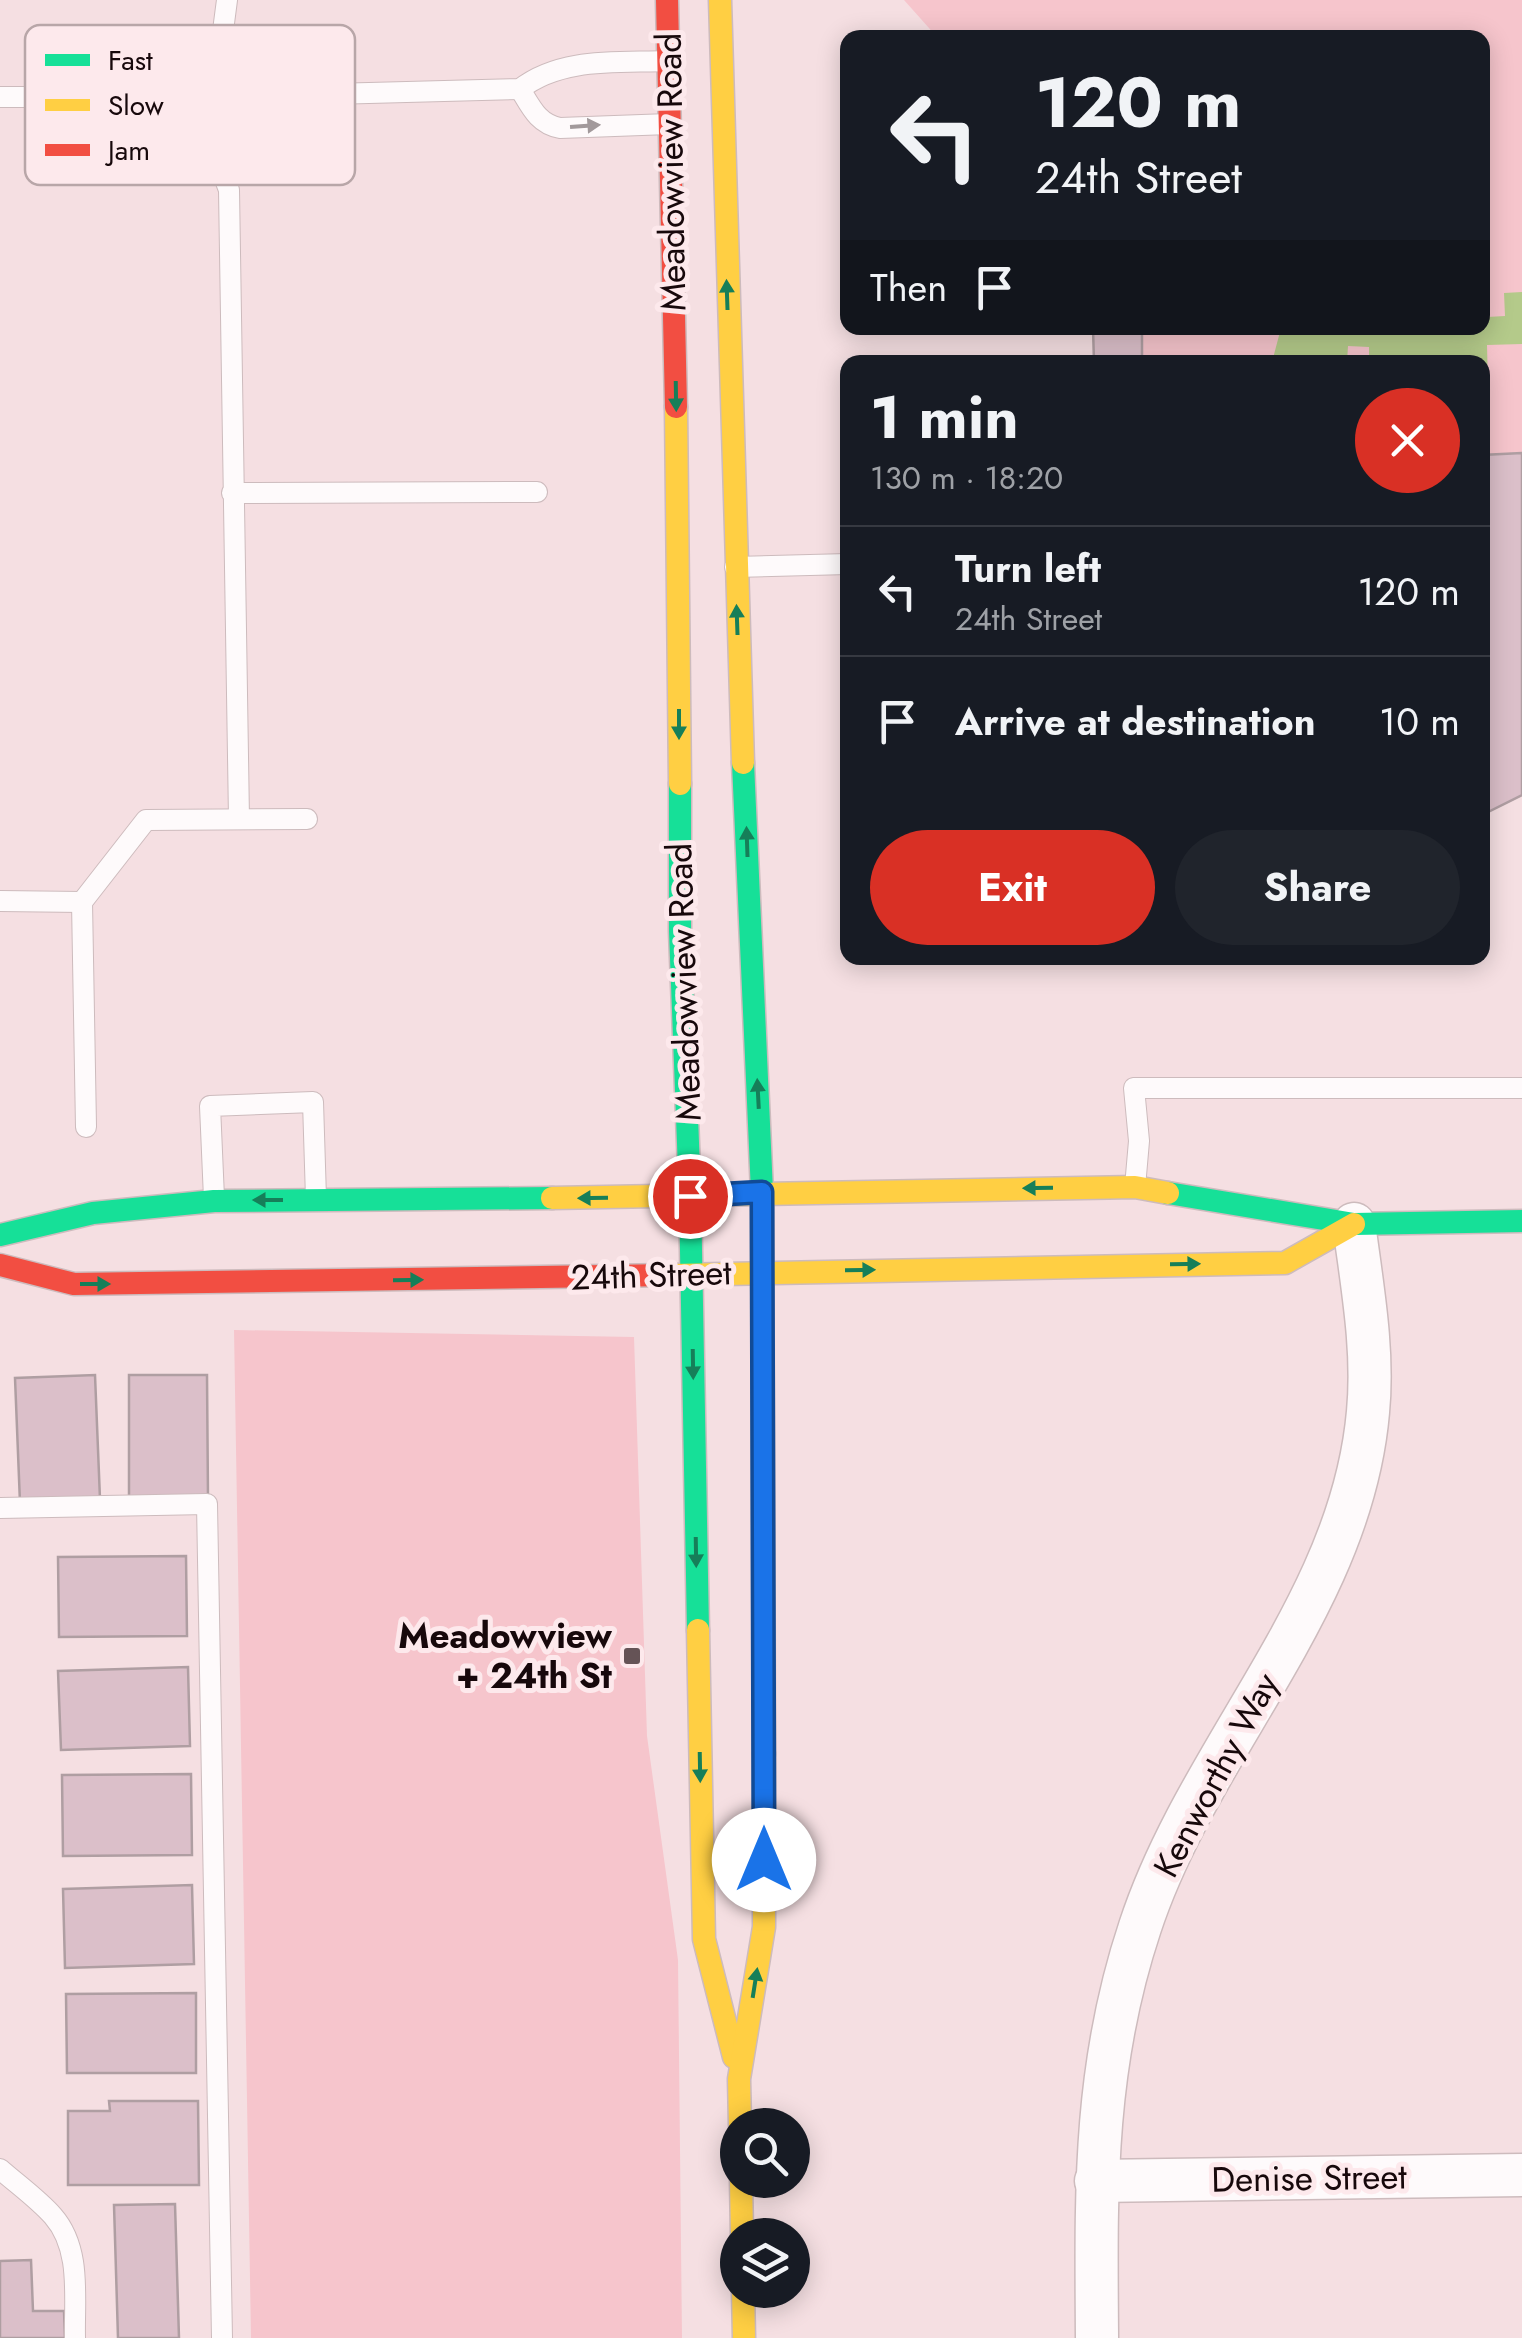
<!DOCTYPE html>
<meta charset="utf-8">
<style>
:root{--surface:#171b24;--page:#20242c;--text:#f1f3f6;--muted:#9ea1a6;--line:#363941;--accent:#d93025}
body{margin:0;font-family:Jost,sans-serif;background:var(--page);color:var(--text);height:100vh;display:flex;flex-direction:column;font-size:38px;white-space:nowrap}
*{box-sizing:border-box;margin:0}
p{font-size:32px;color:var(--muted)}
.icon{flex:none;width:55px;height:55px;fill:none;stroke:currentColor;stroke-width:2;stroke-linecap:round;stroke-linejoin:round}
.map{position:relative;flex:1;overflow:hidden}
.side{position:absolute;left:840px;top:355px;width:650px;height:610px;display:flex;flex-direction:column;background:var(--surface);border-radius:20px;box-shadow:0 5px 25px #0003}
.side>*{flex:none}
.banner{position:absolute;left:840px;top:30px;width:650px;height:305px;border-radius:20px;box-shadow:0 5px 25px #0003;background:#171b24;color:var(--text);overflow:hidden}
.fabs{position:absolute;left:720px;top:2108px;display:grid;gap:20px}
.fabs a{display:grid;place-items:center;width:90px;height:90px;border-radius:50%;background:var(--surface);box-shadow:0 5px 25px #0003;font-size:50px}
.pin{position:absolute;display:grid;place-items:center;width:85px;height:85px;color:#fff;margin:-42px;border:5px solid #fff;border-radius:50%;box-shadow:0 2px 10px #0007}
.me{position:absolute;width:110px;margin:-55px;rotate:0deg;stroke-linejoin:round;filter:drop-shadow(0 0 8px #0008)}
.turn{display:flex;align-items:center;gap:35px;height:210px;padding:0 30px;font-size:45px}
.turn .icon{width:130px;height:130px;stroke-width:2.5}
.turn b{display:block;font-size:70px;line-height:85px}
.then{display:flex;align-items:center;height:95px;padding:0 30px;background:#0003;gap:20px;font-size:38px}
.round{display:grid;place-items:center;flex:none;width:105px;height:105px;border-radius:52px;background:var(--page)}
.overview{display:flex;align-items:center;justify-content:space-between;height:170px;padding:0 30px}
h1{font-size:60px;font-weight:700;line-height:75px}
.action{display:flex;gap:20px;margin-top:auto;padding:20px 30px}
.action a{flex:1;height:115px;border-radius:60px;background:var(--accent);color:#fff;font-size:40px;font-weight:700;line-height:115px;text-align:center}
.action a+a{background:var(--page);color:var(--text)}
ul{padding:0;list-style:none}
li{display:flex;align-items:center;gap:30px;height:130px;padding:0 30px;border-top:2px solid var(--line)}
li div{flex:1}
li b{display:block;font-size:38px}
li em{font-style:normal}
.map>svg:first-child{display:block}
</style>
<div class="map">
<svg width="1522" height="2338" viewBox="0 0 1522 2338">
<rect width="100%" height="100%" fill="#f5dfe2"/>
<!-- green -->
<g fill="#f6c5cc">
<path d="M904,0H1522V462L1483,464L1482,362H1094L1093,328H1482V38L937,37Z"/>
<path d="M234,1330L634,1337L647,1736L678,1960L682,2338H251Z"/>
</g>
<!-- water -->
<path fill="#b4ca8a" d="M1483,292H1486L1487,317L1505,316L1504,293L1522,292V344L1487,345L1489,424L1483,425L1482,362H1369V347L1348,346L1347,362H1272L1281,328H1482Z"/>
<!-- building -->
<g fill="#dbbfc9" stroke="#af9ea2" stroke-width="2.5">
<path d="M1093,328H1142V362H1094Z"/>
<path d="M1522,453V795L1482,815V455Z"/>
<path d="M95,1375L100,1499L20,1503L15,1378Z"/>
<path d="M129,1375H207L208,1499L129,1500Z"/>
<path d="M186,1556L187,1636L59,1637L58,1557Z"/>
<path d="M188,1667L190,1746L61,1750L58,1671Z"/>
<path d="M191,1774L192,1855L63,1856L62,1775Z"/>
<path d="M192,1885L194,1964L65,1968L63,1889Z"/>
<path d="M196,1993V2073H67L66,1994Z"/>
<path d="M109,2101H198L199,2185H68V2111H110Z"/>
<path d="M175,2204L179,2338H118L114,2205Z"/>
<path d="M31,2260L33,2311H64L65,2338H0V2261Z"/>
</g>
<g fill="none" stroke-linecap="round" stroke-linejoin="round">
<!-- lane casing -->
<g stroke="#cdbbbd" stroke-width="22">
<g id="lane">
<circle cx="202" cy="96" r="54"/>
<path d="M221,46L227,0"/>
<path d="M520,89C531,107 538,124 560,128L669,124"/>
<path d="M256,96L520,89C561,57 617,63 667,61"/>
<path d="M0,97H147"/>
<path d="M213,148L229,190L239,819"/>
<path d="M232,493L537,492"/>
<path d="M735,567L848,564"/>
<path d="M0,901L82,902"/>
<path d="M86,1127L82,902L146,820L307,819"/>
<path d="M1135,1187L1139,1141L1134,1088H1522"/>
<path d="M214,1198L210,1106L313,1102L316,1198"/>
<path d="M0,1508L207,1504L222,2338"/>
<path d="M0,2169C17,2184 38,2199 53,2216C82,2249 74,2298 75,2338"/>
</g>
</g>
<!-- street casing -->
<g stroke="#cdbbbd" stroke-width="45">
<g id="street">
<path d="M1096,2181L1522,2175"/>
<path d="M1097,2338C1096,2192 1093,2068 1140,1927C1199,1747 1351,1606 1368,1412C1374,1349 1362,1286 1354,1224"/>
</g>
</g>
<!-- fast casing -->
<g stroke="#cdbbbd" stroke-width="25">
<g id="fast">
<path d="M743,763L762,1192L764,1754"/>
<path d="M680,784V931L690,1196L698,1630"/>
<path d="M1168,1193L1354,1224L1522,1221"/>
<path d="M0,1235L93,1213L214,1201L552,1198"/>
</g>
</g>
<!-- slow casing -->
<g stroke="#cdbbbd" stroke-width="25">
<g id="slow">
<path d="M720,0L743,763"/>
<path d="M676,407L680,784"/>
<path d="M552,1198L1135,1187L1168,1193"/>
<path d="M671,1275L1285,1263L1354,1224"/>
<path d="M698,1630L704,1939L734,2057"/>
<path d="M740,2125L739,2079L764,1927V1754"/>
<path d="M741,2180L742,2235"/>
<path d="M743,2290L744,2338"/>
</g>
</g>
<!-- jam casing -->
<g stroke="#cdbbbd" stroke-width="25">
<g id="jam">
<path d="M667,0L676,407"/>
<path d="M0,1265L74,1284L671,1275"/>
</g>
</g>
<!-- lane -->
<use href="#lane" stroke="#fefafb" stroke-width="20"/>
<!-- street -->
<use href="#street" stroke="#fefafb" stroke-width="42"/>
<!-- fast -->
<use href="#fast" stroke="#16e098" stroke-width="22"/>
<!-- slow -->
<use href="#slow" stroke="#ffcf43" stroke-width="22"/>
<!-- jam -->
<use href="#jam" stroke="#f24e42" stroke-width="22"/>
</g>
<!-- one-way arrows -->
<defs><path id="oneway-solid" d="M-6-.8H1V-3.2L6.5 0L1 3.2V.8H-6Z" transform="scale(2.5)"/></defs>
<use fill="#a2999b" href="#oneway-solid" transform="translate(585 126) rotate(-4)"/>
<g fill="#167f59">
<use href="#oneway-solid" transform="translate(727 295) rotate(-92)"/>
<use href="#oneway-solid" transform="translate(676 396) rotate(89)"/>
<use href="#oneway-solid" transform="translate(737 620) rotate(-92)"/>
<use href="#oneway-solid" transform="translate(679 724) rotate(90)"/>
<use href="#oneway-solid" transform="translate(747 842) rotate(-92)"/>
<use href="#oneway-solid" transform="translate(758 1094) rotate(-93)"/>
<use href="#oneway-solid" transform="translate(1038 1188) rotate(179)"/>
<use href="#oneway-solid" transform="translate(593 1198) rotate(179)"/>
<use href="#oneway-solid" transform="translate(268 1200) rotate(180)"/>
<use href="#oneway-solid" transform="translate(1185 1264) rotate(-1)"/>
<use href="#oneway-solid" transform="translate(860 1270) rotate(-1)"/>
<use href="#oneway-solid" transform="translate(408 1280) rotate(-1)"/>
<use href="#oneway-solid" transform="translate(95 1284)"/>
<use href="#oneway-solid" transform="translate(693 1364) rotate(89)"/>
<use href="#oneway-solid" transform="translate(696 1552) rotate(89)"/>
<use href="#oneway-solid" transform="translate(700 1767) rotate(89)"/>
<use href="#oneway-solid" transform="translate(755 1983) rotate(-81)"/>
</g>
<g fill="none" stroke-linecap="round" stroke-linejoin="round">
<!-- route casing -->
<g stroke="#114b97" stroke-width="25">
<path id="route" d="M690,1196L762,1192L764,1860"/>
</g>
<!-- route -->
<use href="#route" stroke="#1a73e8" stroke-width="18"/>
</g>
<!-- markers -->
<rect fill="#655356" stroke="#fde9ec" stroke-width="4" x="622" y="1646" width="20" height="20" rx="5"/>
<g text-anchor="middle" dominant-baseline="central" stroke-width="10" stroke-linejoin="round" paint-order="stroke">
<!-- street labels -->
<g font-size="35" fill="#17080b" stroke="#fde9ec">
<text transform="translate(671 172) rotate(-91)">Meadowview Road</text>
<text transform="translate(684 982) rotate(-92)">Meadowview Road</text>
<text transform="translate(651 1275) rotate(-2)">24th Street</text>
<text transform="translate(1216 1775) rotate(-62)">Kenworthy Way</text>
<text transform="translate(1309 2178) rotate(-1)">Denise Street</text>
</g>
<!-- poi labels -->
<g font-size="35" font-weight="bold" fill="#17080b" stroke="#fde9ec" text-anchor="end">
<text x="612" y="1636">Meadowview<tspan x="612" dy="40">+ 24th St</tspan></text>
</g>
</g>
<!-- legend -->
<rect x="25" y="25" width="330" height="160" rx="15" fill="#fde9ec" stroke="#b8a6a8" stroke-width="2.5"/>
<rect x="45" y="54" width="45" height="12" fill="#16e098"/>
<rect x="45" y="99" width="45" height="12" fill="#ffcf43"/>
<rect x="45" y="144" width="45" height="12" fill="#f24e42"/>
<g font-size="28" fill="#17080b">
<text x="108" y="70">Fast</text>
<text x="108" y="115">Slow</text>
<text x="108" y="160">Jam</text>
</g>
</svg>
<div class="fabs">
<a><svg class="icon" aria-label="search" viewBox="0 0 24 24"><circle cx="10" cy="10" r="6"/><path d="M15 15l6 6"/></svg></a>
<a><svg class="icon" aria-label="layers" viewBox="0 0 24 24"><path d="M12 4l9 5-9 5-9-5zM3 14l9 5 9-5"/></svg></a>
</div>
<div class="pin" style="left:690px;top:1196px;background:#d93025"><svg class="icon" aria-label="arrive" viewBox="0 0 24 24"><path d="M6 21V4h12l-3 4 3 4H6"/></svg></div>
<svg class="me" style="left:764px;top:1860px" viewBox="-20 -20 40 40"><circle r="19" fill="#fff"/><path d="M0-13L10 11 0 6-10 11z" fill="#1a73e8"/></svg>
<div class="banner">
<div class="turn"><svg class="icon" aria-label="left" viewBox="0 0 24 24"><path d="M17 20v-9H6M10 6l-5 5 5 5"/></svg><div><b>120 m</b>24th Street</div></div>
<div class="then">Then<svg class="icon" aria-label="arrive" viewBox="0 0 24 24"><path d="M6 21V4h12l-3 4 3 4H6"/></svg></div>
</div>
<section class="side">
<div class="overview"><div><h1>1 min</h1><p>130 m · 18:20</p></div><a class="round" style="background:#d93025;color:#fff"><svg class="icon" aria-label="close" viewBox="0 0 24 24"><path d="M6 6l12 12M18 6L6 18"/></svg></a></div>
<ul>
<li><svg class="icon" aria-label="left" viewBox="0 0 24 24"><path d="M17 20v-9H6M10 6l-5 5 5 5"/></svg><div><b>Turn left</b><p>24th Street</p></div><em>120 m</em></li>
<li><svg class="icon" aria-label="arrive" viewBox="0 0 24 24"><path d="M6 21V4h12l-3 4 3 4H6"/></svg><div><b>Arrive at destination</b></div><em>10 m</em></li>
</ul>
<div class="action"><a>Exit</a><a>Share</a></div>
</section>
</div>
